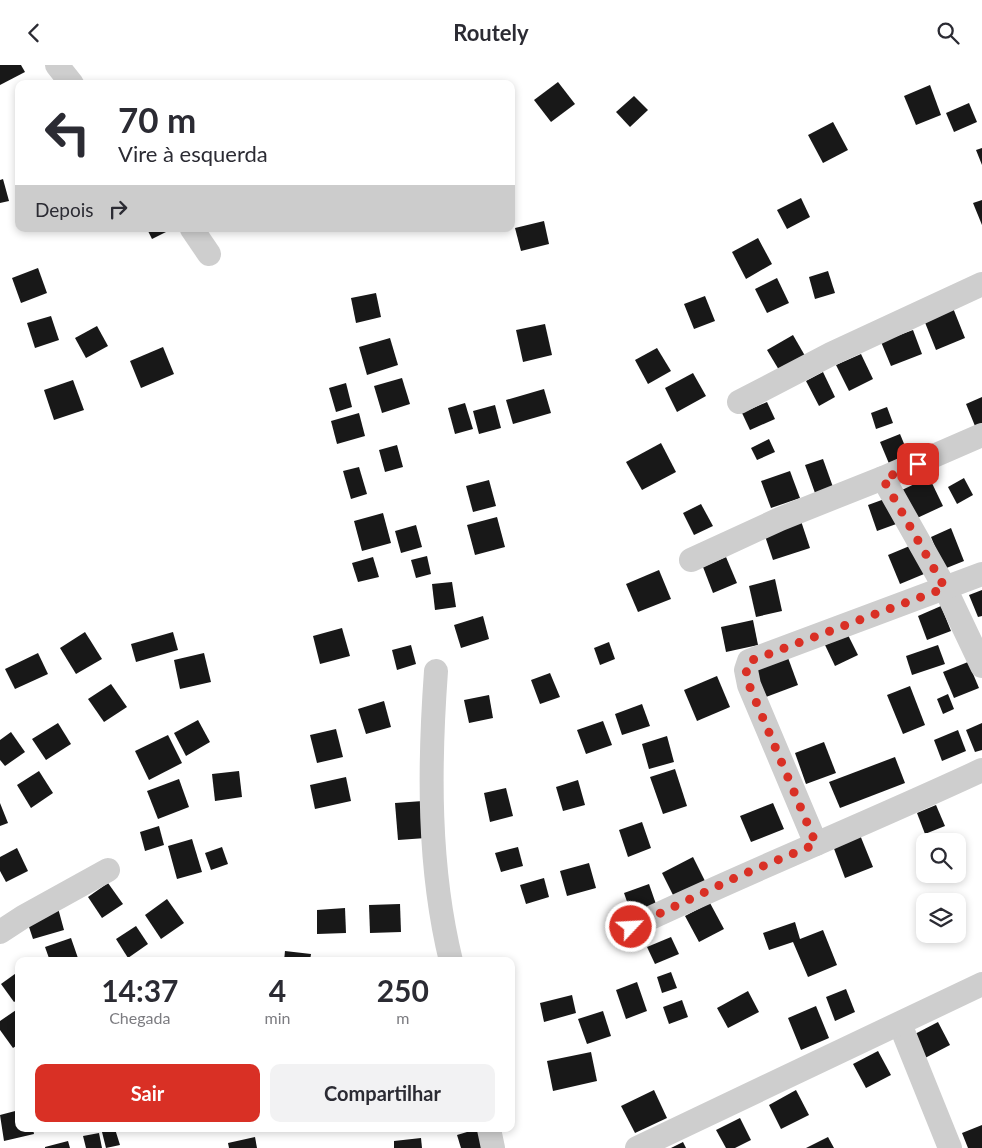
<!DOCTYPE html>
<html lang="pt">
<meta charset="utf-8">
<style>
:root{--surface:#fff;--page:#f2f2f3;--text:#2b2b33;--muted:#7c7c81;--accent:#d93025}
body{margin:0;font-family:Lato,sans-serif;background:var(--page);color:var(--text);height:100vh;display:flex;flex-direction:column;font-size:19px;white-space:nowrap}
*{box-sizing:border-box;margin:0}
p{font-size:16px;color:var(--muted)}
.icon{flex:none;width:28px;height:28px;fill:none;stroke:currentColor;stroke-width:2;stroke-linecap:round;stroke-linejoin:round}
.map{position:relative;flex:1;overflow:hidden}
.panel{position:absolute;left:15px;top:892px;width:500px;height:175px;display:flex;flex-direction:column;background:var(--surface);border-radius:10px;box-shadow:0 2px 8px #0003}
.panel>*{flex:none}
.banner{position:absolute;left:15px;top:15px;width:500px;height:152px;border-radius:10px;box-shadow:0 2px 8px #0003;background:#fff;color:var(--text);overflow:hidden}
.fabs{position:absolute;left:916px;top:768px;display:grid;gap:10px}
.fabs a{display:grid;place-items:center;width:50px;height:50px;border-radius:10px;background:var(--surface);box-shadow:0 2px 8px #0003;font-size:25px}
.pin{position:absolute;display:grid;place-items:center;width:42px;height:42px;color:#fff;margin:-21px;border-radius:10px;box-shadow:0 2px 8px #0006}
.me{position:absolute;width:55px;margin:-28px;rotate:65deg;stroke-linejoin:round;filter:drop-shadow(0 0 4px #0008)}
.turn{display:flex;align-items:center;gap:18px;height:105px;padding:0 20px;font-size:22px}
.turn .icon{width:65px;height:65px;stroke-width:2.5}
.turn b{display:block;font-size:35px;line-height:42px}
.then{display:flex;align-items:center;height:48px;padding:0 20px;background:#0003;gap:10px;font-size:19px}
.eta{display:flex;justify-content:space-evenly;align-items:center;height:85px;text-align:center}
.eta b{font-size:30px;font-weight:700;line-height:35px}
.primary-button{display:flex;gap:10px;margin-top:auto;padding:10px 20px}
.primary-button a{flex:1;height:58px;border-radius:10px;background:var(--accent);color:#fff;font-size:20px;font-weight:700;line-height:58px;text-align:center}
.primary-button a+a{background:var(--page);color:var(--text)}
header{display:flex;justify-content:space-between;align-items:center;height:65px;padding:0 20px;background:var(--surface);font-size:22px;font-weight:700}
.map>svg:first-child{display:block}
</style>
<header><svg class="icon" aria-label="back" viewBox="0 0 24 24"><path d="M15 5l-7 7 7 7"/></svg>Routely<svg class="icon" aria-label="search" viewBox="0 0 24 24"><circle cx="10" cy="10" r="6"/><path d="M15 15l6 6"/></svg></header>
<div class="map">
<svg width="982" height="1083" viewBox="0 0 982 1083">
<rect width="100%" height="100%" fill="#fff"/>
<!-- building -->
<g fill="#181818">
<path d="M0,0H21L25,7L0,20Z"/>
<path d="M558,17L575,39L551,57L534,35Z"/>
<path d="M930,20L941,50L916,60L904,31Z"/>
<path d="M634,31L648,45L630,62L616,47Z"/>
<path d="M969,38L977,57L954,67L946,48Z"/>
<path d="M833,57L848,85L823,98L808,70Z"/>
<path d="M982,83V100L976,85Z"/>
<path d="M3,114L9,136L0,138V115Z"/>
<path d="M801,133L810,152L787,164L777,145Z"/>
<path d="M982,135V160L973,138Z"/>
<path d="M544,156L549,179L521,186L515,163Z"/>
<path d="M147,164H172L152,174Z"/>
<path d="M758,173L772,199L746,214L732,187Z"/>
<path d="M38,203L47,228L21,238L12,213Z"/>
<path d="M828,206L835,228L815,234L809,212Z"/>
<path d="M777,213L789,238L767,248L755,224Z"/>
<path d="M376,228L381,252L356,258L351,233Z"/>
<path d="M705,231L715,256L694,264L684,239Z"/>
<path d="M953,243L965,273L936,285L924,255Z"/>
<path d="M51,251L59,275L35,283L27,258Z"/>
<path d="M545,259L552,290L523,297L516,265Z"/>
<path d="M97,261L108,281L86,293L75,273Z"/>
<path d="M913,265L922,289L891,301L881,277Z"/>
<path d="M793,270L808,296L782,310L767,285Z"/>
<path d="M390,273L398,300L367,310L359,282Z"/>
<path d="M163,282L174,309L141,323L130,296Z"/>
<path d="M657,283L671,306L648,319L635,295Z"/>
<path d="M861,289L873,314L849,326L836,300Z"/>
<path d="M823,307L835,332L819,341L806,316Z"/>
<path d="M693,308L706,331L677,347L665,323Z"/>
<path d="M402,313L410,339L382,348L374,321Z"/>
<path d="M73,315L84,345L54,355L44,325Z"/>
<path d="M346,318L352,342L336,347L329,323Z"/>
<path d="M544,324L551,348L513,359L506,335Z"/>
<path d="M982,332V358L975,361L966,339Z"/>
<path d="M767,337L775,354L750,365L742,348Z"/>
<path d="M465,338L473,364L455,369L448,343Z"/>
<path d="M495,340L501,363L479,369L473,346Z"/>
<path d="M887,342L893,358L876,364L871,348Z"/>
<path d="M359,348L365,371L337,379L331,356Z"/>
<path d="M900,369L910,393L890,401L880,377Z"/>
<path d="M769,374L775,387L757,395L751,383Z"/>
<path d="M661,378L676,407L642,425L626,397Z"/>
<path d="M397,380L403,402L385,407L379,385Z"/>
<path d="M823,394L833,422L815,428L805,400Z"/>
<path d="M359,402L367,429L351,434L343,406Z"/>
<path d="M790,406L800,433L771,443L761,416Z"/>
<path d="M929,412L943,441L915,454L902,425Z"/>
<path d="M964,413L973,430L957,439L948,422Z"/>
<path d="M489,415L496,441L473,447L466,421Z"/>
<path d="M890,432L899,458L877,466L868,440Z"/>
<path d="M701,439L713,461L694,470L683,448Z"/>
<path d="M383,448L391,478L362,486L354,456Z"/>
<path d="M497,452L505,482L475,490L467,460Z"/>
<path d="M801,456L810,483L773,495L764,468Z"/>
<path d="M416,460L422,482L401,488L395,466Z"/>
<path d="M951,463L964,496L944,504L931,472Z"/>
<path d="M912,480L924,509L900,519L888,490Z"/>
<path d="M427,491L431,509L416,513L411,495Z"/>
<path d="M373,492L379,512L358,517L352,498Z"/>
<path d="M726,492L737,518L713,528L703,502Z"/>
<path d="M659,505L671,534L638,547L626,519Z"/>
<path d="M775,514L782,546L756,552L749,521Z"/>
<path d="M452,517L456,542L435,545L432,519Z"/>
<path d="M982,525V551L978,552L969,530Z"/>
<path d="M941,541L951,566L927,575L918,551Z"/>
<path d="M483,551L489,574L461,583L454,560Z"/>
<path d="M753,555L758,580L726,587L721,562Z"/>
<path d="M342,563L350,591L320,599L313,571Z"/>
<path d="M85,567L102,594L76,609L60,583Z"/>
<path d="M173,567L178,585L136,597L131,579Z"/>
<path d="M848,570L858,590L835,601L825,580Z"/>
<path d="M609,577L615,594L600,600L594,583Z"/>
<path d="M411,580L416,599L397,605L392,585Z"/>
<path d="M938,580L945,599L912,610L906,591Z"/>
<path d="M38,588L48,609L15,624L5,604Z"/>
<path d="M204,588L211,617L180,624L174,595Z"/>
<path d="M787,590L798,620L766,632L754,602Z"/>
<path d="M968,597L979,623L954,633L943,607Z"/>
<path d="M550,608L560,632L540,639L531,615Z"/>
<path d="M717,611L730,642L697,656L684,625Z"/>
<path d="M111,619L127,642L104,657L88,634Z"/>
<path d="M910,621L925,660L903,669L887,630Z"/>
<path d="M948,629L954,644L943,649L937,634Z"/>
<path d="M489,630L493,653L469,658L464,635Z"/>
<path d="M384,636L391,662L366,669L358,644Z"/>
<path d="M642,639L650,661L622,670L615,649Z"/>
<path d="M198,655L210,677L186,691L174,668Z"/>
<path d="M603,656L612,680L586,689L577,665Z"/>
<path d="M58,658L71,679L46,695L32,674Z"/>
<path d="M982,658V685L975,687L966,665Z"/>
<path d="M336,664L343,692L317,698L310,670Z"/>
<path d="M958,665L966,686L942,696L934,675Z"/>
<path d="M11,667L25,687L5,701L0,695V675Z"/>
<path d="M168,670L182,698L149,715L135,686Z"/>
<path d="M667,671L674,697L649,704L642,679Z"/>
<path d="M824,677L836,708L806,719L795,688Z"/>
<path d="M895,692L905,718L840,743L829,717Z"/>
<path d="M675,704L687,741L663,749L650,712Z"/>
<path d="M39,706L53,728L31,743L17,720Z"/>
<path d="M239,706L242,732L215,736L212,709Z"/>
<path d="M346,712L351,736L315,744L310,720Z"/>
<path d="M179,714L189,742L158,754L147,726Z"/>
<path d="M578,715L585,740L563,746L556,722Z"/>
<path d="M506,723L513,751L490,757L484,728Z"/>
<path d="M423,736L426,773L398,775L395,738Z"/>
<path d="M0,738L8,758L0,761Z"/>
<path d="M773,738L784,764L751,777L740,751Z"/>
<path d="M936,740L945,761L925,769L917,748Z"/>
<path d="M642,757L651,783L628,792L619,765Z"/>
<path d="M159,761L164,780L145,786L140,767Z"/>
<path d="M860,770L873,802L845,813L833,781Z"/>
<path d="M192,774L202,807L177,814L168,781Z"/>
<path d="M222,782L228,799L211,805L205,788Z"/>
<path d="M518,782L523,801L501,807L495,788Z"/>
<path d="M17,783L28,806L6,817L0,806V792Z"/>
<path d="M693,792L705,816L674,832L662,808Z"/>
<path d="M589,798L596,823L567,831L560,806Z"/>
<path d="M544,813L549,832L526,839L520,820Z"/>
<path d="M108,818L123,839L102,853L88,832Z"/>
<path d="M649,819L657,842L632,851L624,828Z"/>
<path d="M167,834L184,858L161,874L145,850Z"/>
<path d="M710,838L724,864L699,877L685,851Z"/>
<path d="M400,839L401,867L370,868L369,840Z"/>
<path d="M58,843L64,865L33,874L26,853Z"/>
<path d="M345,843L346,868L317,869V845Z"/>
<path d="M795,857L800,874L823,865L837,900L808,912L793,877L769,885L763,868Z"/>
<path d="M136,861L148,879L128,893L116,874Z"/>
<path d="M671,872L679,889L655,899L647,882Z"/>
<path d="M71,873L79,896H50L45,882Z"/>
<path d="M285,886L311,889L310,896H284Z"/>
<path d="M19,906V934L14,937L1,919Z"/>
<path d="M671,907L677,923L662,928L657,912Z"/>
<path d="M637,917L647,946L626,954L616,925Z"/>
<path d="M846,924L855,947L835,956L826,932Z"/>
<path d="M748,926L759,947L728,963L717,943Z"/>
<path d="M572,930L576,948L544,957L540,938Z"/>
<path d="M682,935L688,952L669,959L663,942Z"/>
<path d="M816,941L829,973L801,985L788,953Z"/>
<path d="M19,943V979L13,983L0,965V956Z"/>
<path d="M603,946L611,971L587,979L578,954Z"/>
<path d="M938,957L950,980L925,993L913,970Z"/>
<path d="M878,986L891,1010L866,1023L853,999Z"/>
<path d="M591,987L597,1016L553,1026L547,996Z"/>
<path d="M654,1025L667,1053L635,1068L621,1041Z"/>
<path d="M796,1025L809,1050L781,1064L769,1040Z"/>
<path d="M19,1045V1064H33L34,1069L4,1076L0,1050Z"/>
<path d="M740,1053L751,1075L735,1083H726L716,1065Z"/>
<path d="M982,1060V1083H968L962,1068Z"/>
<path d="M115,1064L120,1080L106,1083L102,1067Z"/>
<path d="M477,1064H481L487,1083H461L457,1070Z"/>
<path d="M99,1068L102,1083H86L83,1071Z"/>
<path d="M255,1072L257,1083H229L228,1078Z"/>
<path d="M828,1072L834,1083H806Z"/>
<path d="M421,1073L422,1083H394V1076Z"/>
<path d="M68,1076L70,1083H45V1082Z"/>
<path d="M683,1077L686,1083H671Z"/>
</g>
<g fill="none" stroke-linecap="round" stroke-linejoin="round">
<!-- minor -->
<g stroke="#cecece" stroke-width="24">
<path d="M57,0L72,19"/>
<path d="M192,164L209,189"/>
<path d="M739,337L831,289L982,219"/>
<path d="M883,413L945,523L982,601"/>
<path d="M691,495L780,454L883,413L982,370"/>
<path d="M436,606C429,702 428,802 451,896"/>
<path d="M816,779L749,620L746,605L749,596L982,509"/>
<path d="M631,862C747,807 866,759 982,705"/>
<path d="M0,867L23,852L108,805"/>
<path d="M900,959L950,1083"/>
<path d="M489,1064L493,1083"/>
<path d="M637,1083L982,919"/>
</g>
</g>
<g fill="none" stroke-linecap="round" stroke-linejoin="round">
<!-- route -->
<path stroke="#d93025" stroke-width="9" stroke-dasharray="0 16.2" d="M631,862L739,811L816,779L749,620L746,605L749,596L758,593L945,523L883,414L918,399"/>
</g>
</svg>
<div class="fabs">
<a><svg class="icon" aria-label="search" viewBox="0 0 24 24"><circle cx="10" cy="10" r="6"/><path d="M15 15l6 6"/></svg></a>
<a><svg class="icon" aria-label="layers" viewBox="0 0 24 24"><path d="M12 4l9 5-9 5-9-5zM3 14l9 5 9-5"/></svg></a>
</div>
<div class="pin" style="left:918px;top:399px;background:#d93025"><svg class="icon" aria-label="arrive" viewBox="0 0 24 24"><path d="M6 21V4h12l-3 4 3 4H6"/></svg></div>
<svg class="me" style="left:631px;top:862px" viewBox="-20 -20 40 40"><circle r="17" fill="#d93025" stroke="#fff" stroke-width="3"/><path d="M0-11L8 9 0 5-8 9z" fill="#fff"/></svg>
<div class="banner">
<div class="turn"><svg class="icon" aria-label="left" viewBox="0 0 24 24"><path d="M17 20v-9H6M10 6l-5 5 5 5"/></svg><div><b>70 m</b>Vire à esquerda</div></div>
<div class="then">Depois<svg class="icon" aria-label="right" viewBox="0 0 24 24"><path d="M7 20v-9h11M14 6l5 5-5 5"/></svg></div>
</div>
<section class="panel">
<div class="eta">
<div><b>14:37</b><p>Chegada</p></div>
<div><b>4</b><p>min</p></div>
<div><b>250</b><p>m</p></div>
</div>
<div class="primary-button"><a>Sair</a><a>Compartilhar</a></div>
</section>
</div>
